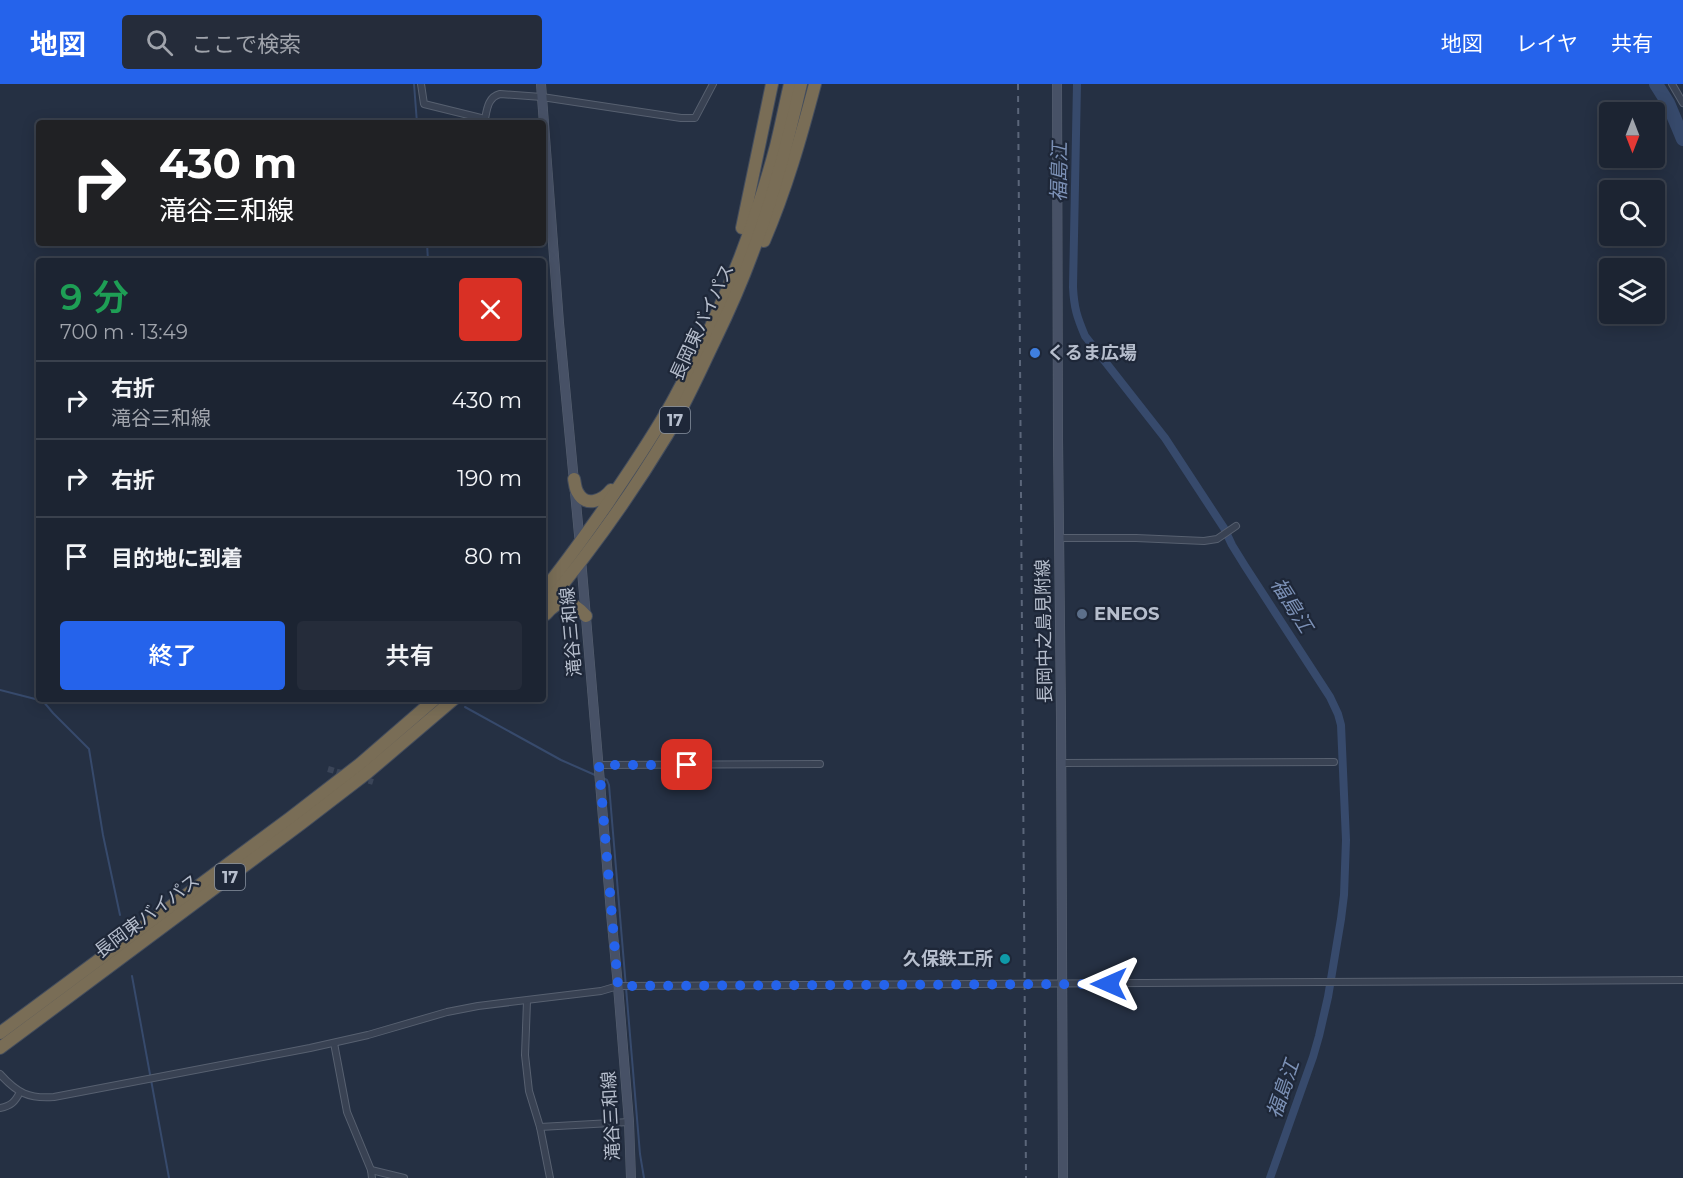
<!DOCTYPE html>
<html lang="ja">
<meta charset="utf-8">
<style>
:root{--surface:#1c2432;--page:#252c3a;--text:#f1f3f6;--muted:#a0a4ac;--line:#3a414d;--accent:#2563eb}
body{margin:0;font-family:Montserrat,"Noto Sans JP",sans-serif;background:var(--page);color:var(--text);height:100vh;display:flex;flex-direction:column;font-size:22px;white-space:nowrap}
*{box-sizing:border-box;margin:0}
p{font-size:20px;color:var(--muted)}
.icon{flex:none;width:33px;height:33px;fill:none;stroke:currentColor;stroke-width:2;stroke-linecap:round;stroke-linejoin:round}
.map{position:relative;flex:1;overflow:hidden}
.panel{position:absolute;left:36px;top:174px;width:510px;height:444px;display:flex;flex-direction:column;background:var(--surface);border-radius:6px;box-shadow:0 3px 15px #0003,0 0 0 2px var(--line)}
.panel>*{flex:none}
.banner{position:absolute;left:36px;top:36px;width:510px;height:126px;border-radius:6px;box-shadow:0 3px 15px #0003,0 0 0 2px var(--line);background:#202124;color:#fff;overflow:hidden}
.needle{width:39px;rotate:180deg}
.buttons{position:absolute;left:1599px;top:18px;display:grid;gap:12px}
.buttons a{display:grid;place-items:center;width:66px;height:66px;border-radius:6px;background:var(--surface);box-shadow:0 3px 15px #0003,0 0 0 2px var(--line);font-size:30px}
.pin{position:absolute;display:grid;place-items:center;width:51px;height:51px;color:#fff;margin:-26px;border-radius:12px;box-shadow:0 3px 9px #0006}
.me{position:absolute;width:66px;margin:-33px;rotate:270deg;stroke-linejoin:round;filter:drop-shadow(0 0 4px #0008)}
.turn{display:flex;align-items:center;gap:21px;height:126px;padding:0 24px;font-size:27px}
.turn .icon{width:78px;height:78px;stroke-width:2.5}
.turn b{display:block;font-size:42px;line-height:51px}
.round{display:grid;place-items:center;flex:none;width:63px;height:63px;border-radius:6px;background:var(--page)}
.overview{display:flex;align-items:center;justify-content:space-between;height:102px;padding:0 24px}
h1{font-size:36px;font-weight:600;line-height:45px;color:#1e9e55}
.cta{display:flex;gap:12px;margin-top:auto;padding:12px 24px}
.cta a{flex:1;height:69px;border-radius:6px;background:var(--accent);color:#fff;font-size:24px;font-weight:600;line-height:69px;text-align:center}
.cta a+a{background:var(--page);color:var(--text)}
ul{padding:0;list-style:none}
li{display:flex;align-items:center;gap:18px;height:78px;padding:0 24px;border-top:2px solid var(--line)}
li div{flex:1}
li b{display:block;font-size:22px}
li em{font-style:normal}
header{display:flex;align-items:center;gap:36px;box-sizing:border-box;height:84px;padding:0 30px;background:var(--accent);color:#fff}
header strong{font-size:28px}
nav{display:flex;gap:33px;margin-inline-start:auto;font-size:21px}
.search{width:420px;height:54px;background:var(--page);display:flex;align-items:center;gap:15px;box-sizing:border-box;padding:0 21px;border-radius:6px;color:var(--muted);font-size:22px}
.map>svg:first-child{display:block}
</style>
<header>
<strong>地図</strong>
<div class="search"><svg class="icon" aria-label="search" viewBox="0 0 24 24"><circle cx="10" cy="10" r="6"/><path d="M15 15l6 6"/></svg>ここで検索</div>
<nav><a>地図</a><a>レイヤ</a><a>共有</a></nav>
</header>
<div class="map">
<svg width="1683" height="1094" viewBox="0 0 1683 1094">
<rect width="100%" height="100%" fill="#253043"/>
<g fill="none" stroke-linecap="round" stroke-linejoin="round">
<!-- stream -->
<g stroke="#374a6c" stroke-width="2">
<path d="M414,0L417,39"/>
<path d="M427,159L428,177"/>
<path d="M0,606L43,617L53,629L89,665L103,751L120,831"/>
<path d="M465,623L561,676L595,691"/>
<path d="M603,694L607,696L609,701L640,1070L644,1094"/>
<path d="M132,892L169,1094"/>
</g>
<!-- canal -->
<path stroke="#374a6c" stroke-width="8" d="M1077,0L1073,203C1074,224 1077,233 1085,252L1165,354L1224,444L1232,461L1245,482L1330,613L1338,630L1341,641L1346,756L1344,811L1341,835L1328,913L1319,952L1313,973L1270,1094"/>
<!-- river -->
<path stroke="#374a6c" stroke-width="14" d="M1656,0L1668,19L1683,55"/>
<!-- street-tunnel -->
<g stroke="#3b4558" stroke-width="6" stroke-dasharray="6 3" stroke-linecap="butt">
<path d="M328,685L345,690"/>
<path d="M360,694L373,698"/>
</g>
<!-- street casing -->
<g stroke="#576070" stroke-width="8">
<g id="street">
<path d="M421,0L424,20L485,35C487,25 488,13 500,10L542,13L681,34H695L713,0"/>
<path d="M1672,0L1683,19"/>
<path d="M1060,454H1136L1204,457L1217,455L1236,442"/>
<path d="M1061,679L1334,678"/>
<path d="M599,681L820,680"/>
<path d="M527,917L525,971L529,1007L540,1043L550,1094"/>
<path d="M334,959L347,1028L371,1086L372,1094"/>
<path d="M0,990C17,1009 29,1015 54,1013L310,964L368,951L447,928L478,922L601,907L618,902L1683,896"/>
<path d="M0,1024C11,1022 15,1018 20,1008"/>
<path d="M540,1043L629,1038"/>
<path d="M371,1086L404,1094"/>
</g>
</g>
<!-- secondary casing -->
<g stroke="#576070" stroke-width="10">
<g id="secondary">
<path d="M541,0L559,239L580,461"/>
<path d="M1057,0L1058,355L1061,633L1063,1094"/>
<path d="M581,475L612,840L618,902L629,1038L631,1094"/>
</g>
</g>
<!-- highway casing -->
<g stroke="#444d5d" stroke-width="14">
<g id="highway">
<path d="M742,144L772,0"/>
<path d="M764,157C786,106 801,53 815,0"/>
<path d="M574,395C575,399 575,405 578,409C586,424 603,416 611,406"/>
<path d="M543,507C566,479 587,449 608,419C631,384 656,349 676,311C719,234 753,148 776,62C781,42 785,21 790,0"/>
<path d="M543,524C589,470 630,412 667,351C685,321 699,289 714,258C728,229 741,200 752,170C773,115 788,57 801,0"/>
<path d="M546,530C561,513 572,516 586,532"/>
<path d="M0,949L290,734L360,680L435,615"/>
<path d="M0,964L302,739L367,689L454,615"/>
</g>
</g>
<!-- street -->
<use href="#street" stroke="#394253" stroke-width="6"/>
<!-- secondary -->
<use href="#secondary" stroke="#475166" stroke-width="9"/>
<!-- highway -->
<use href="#highway" stroke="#796d56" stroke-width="12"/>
<!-- rail -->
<path stroke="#5b667a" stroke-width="2" stroke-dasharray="6 6" stroke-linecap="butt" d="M1018,0L1026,1094"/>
</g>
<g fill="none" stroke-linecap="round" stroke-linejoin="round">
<!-- route -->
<path stroke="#2563eb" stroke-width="10" stroke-dasharray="0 18" d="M687,681H599L618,902L1109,900"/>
</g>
<!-- markers -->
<circle fill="#3f7fe0" stroke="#1e2738" stroke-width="2" cx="1035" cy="269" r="6"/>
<circle fill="#5c6f8a" stroke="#1e2738" stroke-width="2" cx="1082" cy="530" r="6"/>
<circle fill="#0f9aa8" stroke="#1e2738" stroke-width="2" cx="1005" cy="875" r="6"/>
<g text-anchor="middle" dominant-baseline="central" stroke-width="4.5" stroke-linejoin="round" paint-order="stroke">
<!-- shield labels -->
<g fill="#1e2738" stroke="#8891a0" stroke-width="1.5">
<rect x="660" y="323" width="30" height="26" rx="4.5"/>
<rect x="215" y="780" width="30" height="26" rx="4.5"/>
</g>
<g font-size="16" font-weight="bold" fill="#b6becd">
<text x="675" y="336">17</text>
<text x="230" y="793">17</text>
</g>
<!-- street labels -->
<g font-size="18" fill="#b6becd" stroke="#1e2738">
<text transform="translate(702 238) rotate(-65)">長岡東バイパス</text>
<text transform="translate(1044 547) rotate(-91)">長岡中之島見附線</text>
<text transform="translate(571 548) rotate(-95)">滝谷三和線</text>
<text transform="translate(147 832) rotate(-37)">長岡東バイパス</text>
<text transform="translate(611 1032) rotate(-93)">滝谷三和線</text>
</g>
<!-- poi labels -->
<g font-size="18" font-weight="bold" fill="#b6becd" stroke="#1e2738" text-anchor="start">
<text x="1047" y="269">くるま広場</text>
<text x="1094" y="530">ENEOS</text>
<text x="993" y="875" text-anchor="end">久保鉄工所</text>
</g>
<!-- water labels -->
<g font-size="20" font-style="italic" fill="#7c91b6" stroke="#1e2738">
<text transform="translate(1059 88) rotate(-89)">福島江</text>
<text transform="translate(1292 521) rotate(58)">福島江</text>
<text transform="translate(1283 1005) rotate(-71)">福島江</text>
</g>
</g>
</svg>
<div class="buttons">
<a><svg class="needle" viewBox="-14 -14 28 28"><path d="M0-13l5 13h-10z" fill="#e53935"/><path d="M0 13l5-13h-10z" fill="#a0a4ac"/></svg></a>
<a><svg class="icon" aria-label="search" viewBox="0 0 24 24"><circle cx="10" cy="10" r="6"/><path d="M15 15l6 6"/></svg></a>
<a><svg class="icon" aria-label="layers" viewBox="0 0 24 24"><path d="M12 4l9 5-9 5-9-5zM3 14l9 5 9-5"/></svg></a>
</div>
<div class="pin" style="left:687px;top:681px;background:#d93025"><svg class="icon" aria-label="arrive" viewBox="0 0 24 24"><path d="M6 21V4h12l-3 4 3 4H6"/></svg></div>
<svg class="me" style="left:1109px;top:900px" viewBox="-20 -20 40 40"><path d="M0-17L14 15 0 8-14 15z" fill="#2563eb" stroke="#fff" stroke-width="4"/></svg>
<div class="banner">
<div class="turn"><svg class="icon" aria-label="right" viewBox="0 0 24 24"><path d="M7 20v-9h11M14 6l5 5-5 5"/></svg><div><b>430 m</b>滝谷三和線</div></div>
</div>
<section class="panel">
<div class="overview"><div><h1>9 分</h1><p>700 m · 13:49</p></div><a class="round" style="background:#d93025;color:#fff"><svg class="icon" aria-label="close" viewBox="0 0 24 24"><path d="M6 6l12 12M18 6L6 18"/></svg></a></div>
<ul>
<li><svg class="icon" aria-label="right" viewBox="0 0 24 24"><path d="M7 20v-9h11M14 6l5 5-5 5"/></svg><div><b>右折</b><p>滝谷三和線</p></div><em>430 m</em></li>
<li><svg class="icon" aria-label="right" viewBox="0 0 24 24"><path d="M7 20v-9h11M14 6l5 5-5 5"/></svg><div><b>右折</b></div><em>190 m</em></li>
<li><svg class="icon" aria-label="arrive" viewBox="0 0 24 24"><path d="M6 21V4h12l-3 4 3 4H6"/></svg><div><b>目的地に到着</b></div><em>80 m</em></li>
</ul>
<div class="cta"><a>終了</a><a>共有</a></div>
</section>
</div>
